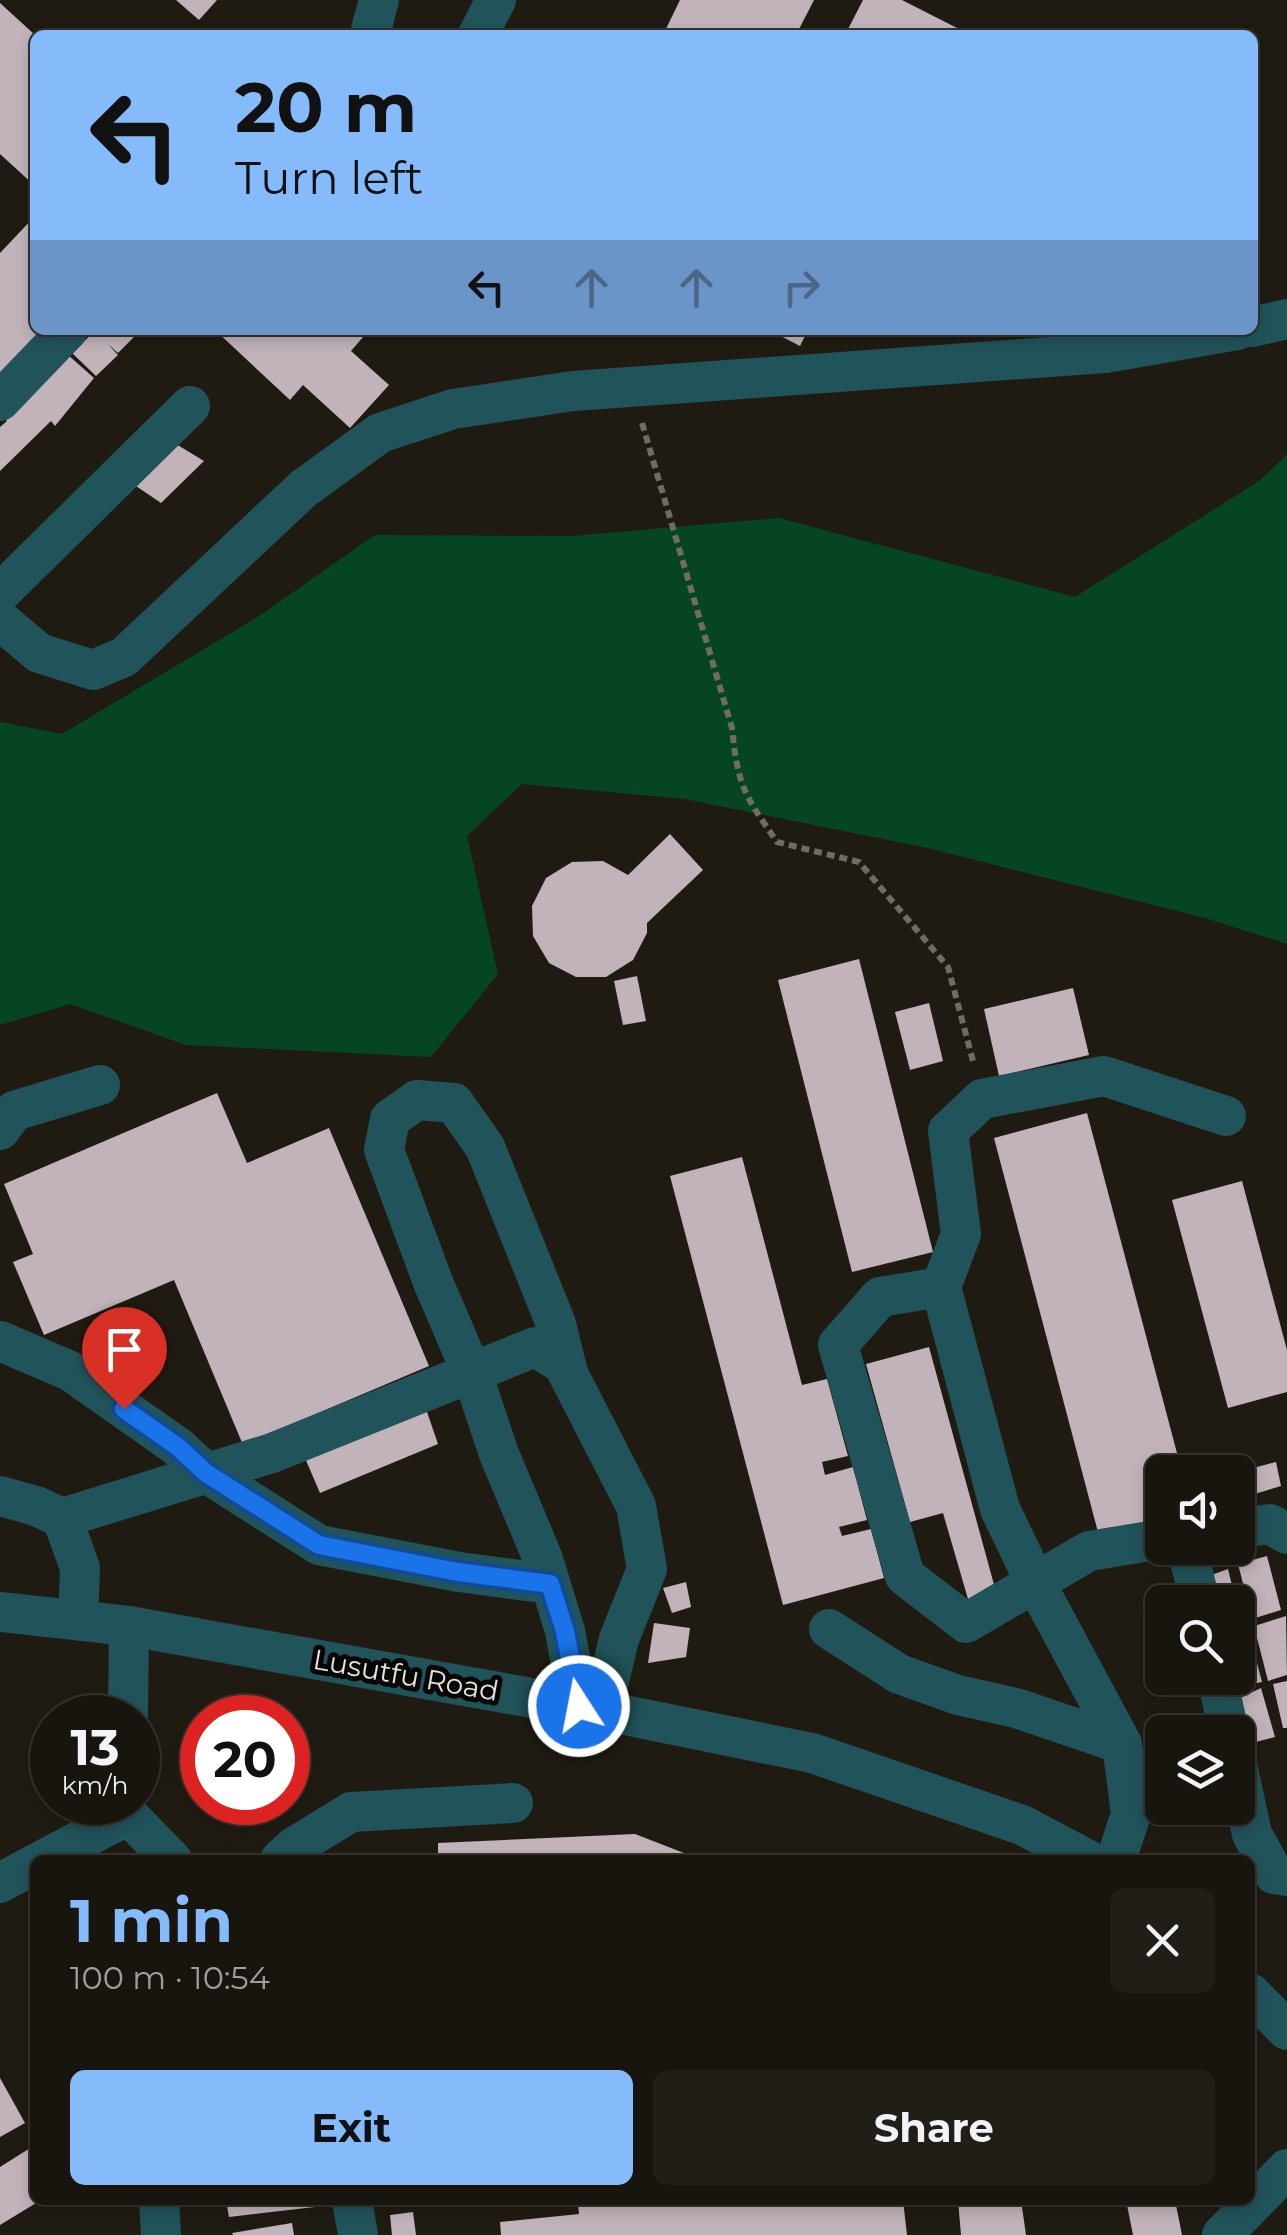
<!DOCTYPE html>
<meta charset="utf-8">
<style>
:root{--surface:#18140e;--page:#211d17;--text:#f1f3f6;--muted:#9f9e9e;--line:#36332e;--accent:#86bbfb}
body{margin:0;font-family:Montserrat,sans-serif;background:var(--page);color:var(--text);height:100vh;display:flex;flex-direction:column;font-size:38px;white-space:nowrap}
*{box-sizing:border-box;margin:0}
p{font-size:32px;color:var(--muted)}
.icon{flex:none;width:55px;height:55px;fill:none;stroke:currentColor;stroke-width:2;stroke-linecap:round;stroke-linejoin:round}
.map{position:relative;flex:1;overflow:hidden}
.side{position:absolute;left:30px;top:1855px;width:1225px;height:350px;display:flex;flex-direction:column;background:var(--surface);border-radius:15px;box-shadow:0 5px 15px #0003,0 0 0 2px var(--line)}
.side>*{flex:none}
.top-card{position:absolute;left:30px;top:30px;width:1228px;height:305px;border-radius:15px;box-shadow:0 5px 15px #0003,0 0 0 2px var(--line);background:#86bbfb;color:#111;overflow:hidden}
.controls{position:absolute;left:1145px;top:1455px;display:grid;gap:20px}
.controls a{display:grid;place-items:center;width:110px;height:110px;border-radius:15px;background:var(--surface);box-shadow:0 5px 15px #0003,0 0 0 2px var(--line);font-size:50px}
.speed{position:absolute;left:30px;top:1695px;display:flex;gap:20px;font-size:50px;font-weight:700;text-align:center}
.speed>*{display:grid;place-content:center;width:130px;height:130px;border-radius:50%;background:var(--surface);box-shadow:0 5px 15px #0003,0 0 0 2px var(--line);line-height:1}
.speed small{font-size:25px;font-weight:400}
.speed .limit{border:15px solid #d22;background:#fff;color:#111}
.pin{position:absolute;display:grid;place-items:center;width:85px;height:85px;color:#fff;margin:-102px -42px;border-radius:50% 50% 50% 0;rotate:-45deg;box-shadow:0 0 10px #0007}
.pin .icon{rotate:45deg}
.me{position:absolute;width:110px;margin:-55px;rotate:349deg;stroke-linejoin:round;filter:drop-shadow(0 0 8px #0008)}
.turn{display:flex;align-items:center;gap:35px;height:210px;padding:0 40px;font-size:45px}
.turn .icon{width:130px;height:130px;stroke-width:2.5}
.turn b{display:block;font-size:70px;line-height:85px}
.lanes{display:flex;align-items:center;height:95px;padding:0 40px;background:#0003;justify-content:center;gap:50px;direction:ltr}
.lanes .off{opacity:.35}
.round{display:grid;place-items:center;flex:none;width:105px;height:105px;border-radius:15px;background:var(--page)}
.headline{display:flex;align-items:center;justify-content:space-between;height:170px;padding:0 40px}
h1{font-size:60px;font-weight:700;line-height:75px;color:var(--accent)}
.cta{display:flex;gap:20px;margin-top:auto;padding:20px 40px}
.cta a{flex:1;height:115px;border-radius:15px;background:var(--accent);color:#111;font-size:40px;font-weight:700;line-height:115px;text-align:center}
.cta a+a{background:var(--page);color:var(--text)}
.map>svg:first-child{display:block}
</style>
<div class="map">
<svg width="1287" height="2235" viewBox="0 0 1287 2235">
<rect width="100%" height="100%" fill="#201b12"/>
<!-- green -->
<path fill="#054524" d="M1287,454V944L1205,918L928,848L685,799L522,784L467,836L498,974L431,1057L186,1045L70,1004L0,1025V722L62,734L256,618L375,535L571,536L779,518L1075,597L1259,481Z"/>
<!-- building -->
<g fill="#c1b3b9">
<path d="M176,0H217L199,20Z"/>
<path d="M680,0H814L796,35H663Z"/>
<path d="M863,0H902L959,29L956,35H845Z"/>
<path d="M0,3L35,35V186L0,154Z"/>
<path d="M35,216V330H45L0,378V253Z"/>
<path d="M96,330H141L118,353L108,344L118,355L96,376L72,353Z"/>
<path d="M215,330H356L363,337L351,351L389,385L350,428L303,385L290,400Z"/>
<path d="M769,330H808L800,346Z"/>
<path d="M67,354L94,378L55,426L51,421L0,471V427L7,421L4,418Z"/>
<path d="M176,444L204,461L161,503L133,484Z"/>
<path d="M670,834L703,870L647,923V933L633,960L606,977H576L549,963L533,936L532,906L546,878L572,862L603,861L628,875Z"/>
<path d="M859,959L933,1252L852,1272L778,980Z"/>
<path d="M637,976L646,1021L623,1025L614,981Z"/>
<path d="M1073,988L1089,1055L999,1076L984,1009Z"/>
<path d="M929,1003L943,1061L910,1070L895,1012Z"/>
<path d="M217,1093L247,1163L329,1128L429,1366L243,1445L174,1280L44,1335L13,1262L33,1254L4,1184Z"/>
<path d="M1087,1113L1182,1472H1162V1518L1099,1536L994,1138Z"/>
<path d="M742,1157L802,1385L827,1379L848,1456L822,1462L825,1475L853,1467L867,1520L839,1527L842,1536L871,1529L884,1578L783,1605L670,1176Z"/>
<path d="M1242,1181L1287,1350V1392L1228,1408L1172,1200Z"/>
<path d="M929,1347L996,1592L968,1599L943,1513L910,1522L866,1364Z"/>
<path d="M426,1409L438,1444L320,1493L305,1458Z"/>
<path d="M1276,1462L1281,1486L1238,1499V1472Z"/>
<path d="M1267,1556L1281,1610L1252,1619L1238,1564Z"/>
<path d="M1228,1569L1236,1602H1210L1203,1578Z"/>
<path d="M686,1582L691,1607L672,1613L663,1588Z"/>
<path d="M1238,1615L1243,1631L1248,1629L1262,1682L1232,1688L1229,1678H1238Z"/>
<path d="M1286,1616L1287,1675L1268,1681L1254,1626Z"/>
<path d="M654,1623L690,1628L686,1657L648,1663Z"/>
<path d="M1287,1681V1728H1283L1273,1684Z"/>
<path d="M1261,1688L1275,1737L1244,1745L1233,1701Z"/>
<path d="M635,1834L702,1860H438V1843Z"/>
<path d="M0,2078L25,2123L0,2137Z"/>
<path d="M35,2145V2200H41L0,2225V2167Z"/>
<path d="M226,2200H314L315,2207L229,2217Z"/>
<path d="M629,2200H903L907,2235H501L500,2222L579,2214L578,2205Z"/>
<path d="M958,2200H1021L1026,2235H961Z"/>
<path d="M1151,2200H1175L1182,2235H1133L1127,2205Z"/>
<path d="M413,2212L416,2235H392L390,2215Z"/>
<path d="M292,2223L294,2235H233L232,2233Z"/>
</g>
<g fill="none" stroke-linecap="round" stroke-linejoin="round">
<!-- path -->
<path stroke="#706c64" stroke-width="6" stroke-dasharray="8 5" stroke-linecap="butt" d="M642,423L732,728C738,787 744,794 777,842L859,862L948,967L973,1061"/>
<!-- minor -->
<g stroke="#21535a" stroke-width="40">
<path d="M373,35L371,30L379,0"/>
<path d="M478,35L496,0"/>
<path d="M1252,327L1287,319"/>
<path d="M0,401L68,330"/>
<path d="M0,593L190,406"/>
<path d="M0,620L39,653L93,670L124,657L303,489L380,433L453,409L573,391L1106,353L1237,330"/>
<path d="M0,1130L14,1111L100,1085"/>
<path d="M941,1287L880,1297L838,1345L905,1576L966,1623L1089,1551L1162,1539"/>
<path d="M0,1341L70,1371L178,1447L206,1473L319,1545L459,1572L550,1584"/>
<path d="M568,1373L556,1324L485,1147L454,1103L417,1100L390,1119L384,1150L433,1282L472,1373L499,1454L543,1559L565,1631L579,1706"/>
<path d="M0,1496L36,1506L62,1518L80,1568L78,1620"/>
<path d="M62,1518L272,1453L535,1347L563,1364L636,1506L647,1569L619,1639L602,1710"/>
<path d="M1238,1528L1270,1524L1287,1534"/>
<path d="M1187,1548L1200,1602"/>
<path d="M0,1612L129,1626L610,1712L812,1753L1022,1825L1088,1860"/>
<path d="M829,1629L899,1674L958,1695L1016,1708L1122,1744"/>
<path d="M1217,1678L1229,1732"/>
<path d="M128,1718L129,1626"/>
<path d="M1238,1769L1252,1834L1274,1874L1287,1876"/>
<path d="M128,1815L172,1860"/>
<path d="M43,1860L128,1815"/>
<path d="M280,1860L294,1847L351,1812L513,1803"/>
<path d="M1116,1860L1131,1814L1122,1744L1036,1584L1000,1509L941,1287L961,1234L948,1131L982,1099L1104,1076L1226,1116"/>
<path d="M0,1883L35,1864"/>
<path d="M1250,1993L1287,2030"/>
<path d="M159,2200L161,2235"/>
<path d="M352,2200L358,2235"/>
<path d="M1222,2235L1287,2169"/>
</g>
</g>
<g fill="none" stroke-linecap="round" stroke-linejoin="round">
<!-- route casing -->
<g stroke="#114b97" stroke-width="25">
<path id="route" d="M124,1409L178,1447L206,1473L319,1545L458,1572L550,1584L565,1631L579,1706"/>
</g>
<!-- route -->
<use href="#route" stroke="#1a73e8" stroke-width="18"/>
</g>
<g text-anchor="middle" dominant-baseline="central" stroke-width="10" stroke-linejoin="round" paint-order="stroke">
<!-- street labels -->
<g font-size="28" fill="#e6e2dc" stroke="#080604">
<text transform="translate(406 1675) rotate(10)">Lusutfu Road</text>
</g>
</g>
</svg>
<div class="controls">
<a><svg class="icon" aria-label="sound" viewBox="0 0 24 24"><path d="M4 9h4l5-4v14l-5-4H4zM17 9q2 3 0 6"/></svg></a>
<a><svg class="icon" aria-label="search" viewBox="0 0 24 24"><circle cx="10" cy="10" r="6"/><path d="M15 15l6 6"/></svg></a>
<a><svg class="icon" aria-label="layers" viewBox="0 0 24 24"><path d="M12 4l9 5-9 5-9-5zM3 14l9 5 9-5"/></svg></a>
</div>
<div class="speed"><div>13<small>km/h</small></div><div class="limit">20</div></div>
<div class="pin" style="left:124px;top:1409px;background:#d93025"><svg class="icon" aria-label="arrive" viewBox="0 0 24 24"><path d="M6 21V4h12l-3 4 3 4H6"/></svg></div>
<svg class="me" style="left:579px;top:1706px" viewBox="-20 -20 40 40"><circle r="17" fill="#1a73e8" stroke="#fff" stroke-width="3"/><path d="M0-11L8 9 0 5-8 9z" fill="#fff"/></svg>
<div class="top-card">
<div class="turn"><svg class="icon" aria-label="left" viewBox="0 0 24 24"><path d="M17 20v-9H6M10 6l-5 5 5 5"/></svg><div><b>20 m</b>Turn left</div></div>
<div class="lanes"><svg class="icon" aria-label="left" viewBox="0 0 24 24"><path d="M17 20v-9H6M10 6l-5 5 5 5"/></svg><svg class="icon off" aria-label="ahead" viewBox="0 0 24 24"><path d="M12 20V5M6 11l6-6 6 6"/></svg><svg class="icon off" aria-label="ahead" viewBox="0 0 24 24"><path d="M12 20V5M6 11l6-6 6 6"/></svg><svg class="icon off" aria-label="right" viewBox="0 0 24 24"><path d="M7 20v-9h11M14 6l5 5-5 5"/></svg></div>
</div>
<section class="side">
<div class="headline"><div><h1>1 min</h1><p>100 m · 10:54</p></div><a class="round"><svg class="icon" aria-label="close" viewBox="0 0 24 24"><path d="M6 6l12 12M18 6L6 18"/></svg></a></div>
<div class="cta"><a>Exit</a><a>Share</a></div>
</section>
</div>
